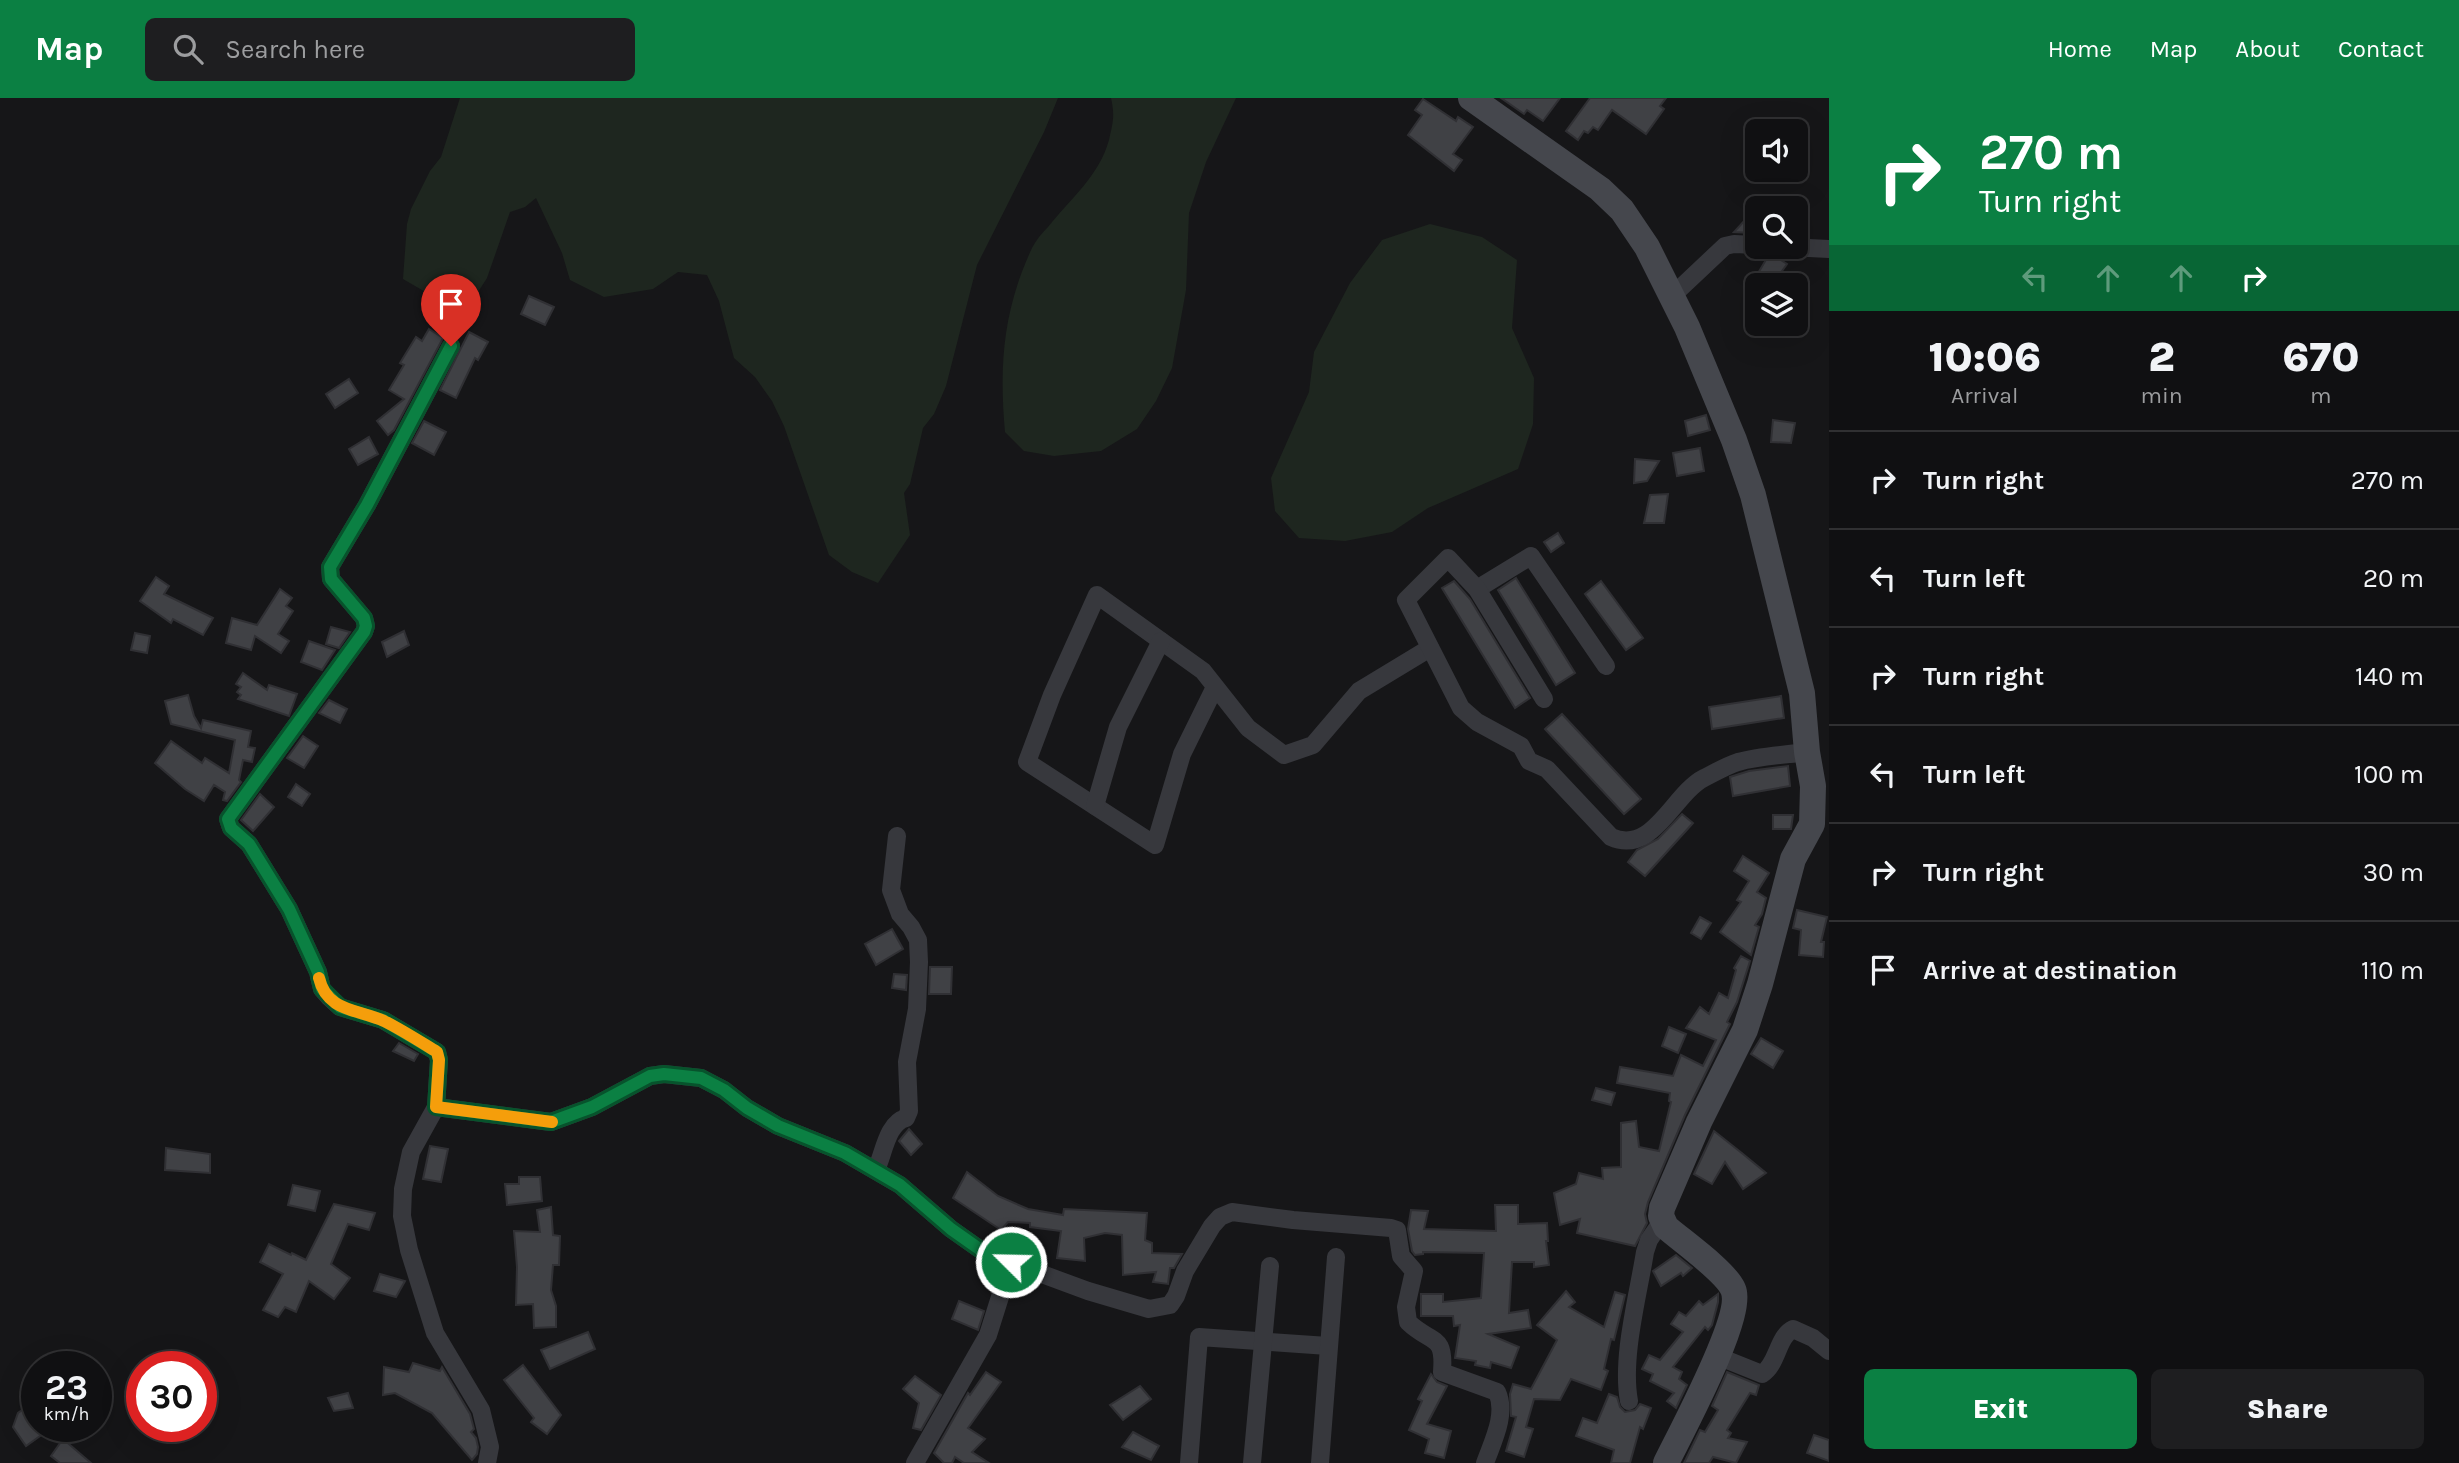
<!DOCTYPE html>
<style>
:root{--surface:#101012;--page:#1e1e20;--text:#f1f3f6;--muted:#9c9d9f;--line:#303032;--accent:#0b8043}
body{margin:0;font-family:Karla,sans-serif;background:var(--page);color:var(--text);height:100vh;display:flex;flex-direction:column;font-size:26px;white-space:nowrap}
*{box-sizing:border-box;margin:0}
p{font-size:23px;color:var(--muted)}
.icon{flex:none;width:38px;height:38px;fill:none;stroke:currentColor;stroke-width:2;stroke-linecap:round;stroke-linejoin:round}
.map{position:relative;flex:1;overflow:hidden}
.details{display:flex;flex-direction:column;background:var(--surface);width:630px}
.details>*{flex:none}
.guide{background:#0b8043;color:#fff;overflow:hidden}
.controls{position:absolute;left:1745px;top:21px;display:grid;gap:14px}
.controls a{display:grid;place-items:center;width:63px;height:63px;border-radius:10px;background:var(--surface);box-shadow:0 7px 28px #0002,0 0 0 2px var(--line);font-size:35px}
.speed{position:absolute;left:21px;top:1253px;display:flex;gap:14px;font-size:35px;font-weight:700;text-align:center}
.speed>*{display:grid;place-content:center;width:91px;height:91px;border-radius:50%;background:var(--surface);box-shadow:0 7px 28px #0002,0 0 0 2px var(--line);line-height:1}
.speed small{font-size:18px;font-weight:400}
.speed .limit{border:10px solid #d22;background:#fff;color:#111}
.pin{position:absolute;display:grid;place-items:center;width:60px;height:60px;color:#fff;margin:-72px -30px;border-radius:50% 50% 50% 0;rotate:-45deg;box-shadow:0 0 7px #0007}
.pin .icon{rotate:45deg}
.me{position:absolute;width:77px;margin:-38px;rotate:293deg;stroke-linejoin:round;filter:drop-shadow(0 0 5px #0008)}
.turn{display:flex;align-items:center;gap:24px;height:147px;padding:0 35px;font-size:32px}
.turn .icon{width:91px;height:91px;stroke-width:2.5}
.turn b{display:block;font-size:49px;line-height:60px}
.lanes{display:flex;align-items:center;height:66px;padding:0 35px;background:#0003;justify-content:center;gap:35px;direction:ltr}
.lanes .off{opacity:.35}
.eta{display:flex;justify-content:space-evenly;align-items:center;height:119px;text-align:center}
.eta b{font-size:42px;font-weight:800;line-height:49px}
.button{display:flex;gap:14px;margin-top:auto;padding:14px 35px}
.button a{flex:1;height:80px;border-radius:10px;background:var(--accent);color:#fff;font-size:28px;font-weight:800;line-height:80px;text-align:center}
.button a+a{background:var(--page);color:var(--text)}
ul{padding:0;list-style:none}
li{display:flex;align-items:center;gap:21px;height:98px;padding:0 35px;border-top:2px solid var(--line)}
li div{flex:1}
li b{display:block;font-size:26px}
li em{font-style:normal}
header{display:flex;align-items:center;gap:42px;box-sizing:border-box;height:98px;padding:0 35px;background:var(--accent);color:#fff}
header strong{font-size:33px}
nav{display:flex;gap:38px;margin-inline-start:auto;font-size:24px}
.search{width:490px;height:63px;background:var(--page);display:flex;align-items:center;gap:18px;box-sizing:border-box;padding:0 24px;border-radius:10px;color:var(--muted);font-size:26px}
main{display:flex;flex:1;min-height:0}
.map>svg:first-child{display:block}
</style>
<header>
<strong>Map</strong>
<div class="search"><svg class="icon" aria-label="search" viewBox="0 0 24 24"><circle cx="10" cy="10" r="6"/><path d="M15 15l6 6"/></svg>Search here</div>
<nav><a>Home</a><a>Map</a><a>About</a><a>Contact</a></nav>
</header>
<main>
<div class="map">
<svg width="1829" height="1365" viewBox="0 0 1829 1365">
<rect width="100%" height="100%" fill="#161618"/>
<!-- green -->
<g fill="#1e261f">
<path d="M460,0H1058L1044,34L977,167L946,288L934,316L923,330L910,386L904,395L910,437L878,485L852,474L829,457L784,328L772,303L755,279L734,260L719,203L707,177L678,174L653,191L604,199L570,182L562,155L536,100L525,109L510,114L487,180L471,205L441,203L403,181L407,126L411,111L430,73L441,59Z"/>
<path d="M1111,0H1236L1206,64L1189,115L1186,192L1172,270L1156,303L1137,331L1101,353L1054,358L1024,353L1005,334C999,267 1003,212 1032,150C1036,142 1042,135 1048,129C1071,100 1099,78 1109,42C1113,24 1115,18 1111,0Z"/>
<path d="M1430,126L1482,139L1517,162L1512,230L1534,280L1533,326L1518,371L1428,410L1392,434L1345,443L1299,440L1275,413L1271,380L1309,294L1314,254L1350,185L1382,142Z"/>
</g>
<!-- building -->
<g fill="#404145" stroke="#303034" stroke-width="2">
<path d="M1501,0H1560L1543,23L1527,12L1524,16Z"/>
<path d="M1590,0H1666L1660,8L1664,11L1646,36L1612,12L1598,32L1593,29L1588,35L1584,33L1578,42L1566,33Z"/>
<path d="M1423,1L1456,23L1458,19L1473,29L1453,56L1462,62L1454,73L1408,37L1422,17L1415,12Z"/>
<path d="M1747,120L1756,128V133L1753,135L1734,134Z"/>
<path d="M1770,155L1787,166L1772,187L1757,177Z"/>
<path d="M529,198L554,209L545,227L521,216Z"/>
<path d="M429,231L443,240L394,332L388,337L377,323L404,301L389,292L404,267L400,265L416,239L422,243Z"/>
<path d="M469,234L488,244L478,262L475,260L456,300L440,292Z"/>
<path d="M349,281L358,295L335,310L326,296Z"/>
<path d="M1706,317L1710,332L1688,338L1685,323Z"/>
<path d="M1773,322L1795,325L1791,345L1771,344Z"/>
<path d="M424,323L446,334L434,357L412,345Z"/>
<path d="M369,339L378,356L358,367L349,351Z"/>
<path d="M1700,350L1704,373L1677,378L1673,355Z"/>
<path d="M1635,361L1659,363L1647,383L1634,385Z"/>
<path d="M1668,396L1664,425H1644L1650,397Z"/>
<path d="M1558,435L1564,445L1551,454L1544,444Z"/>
<path d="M156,479L169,488L164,496L213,520L203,537L173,521L171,525L140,503Z"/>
<path d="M1516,480L1575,575L1556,587L1498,492Z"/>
<path d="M1454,483L1470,501L1530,600L1515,610L1442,490Z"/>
<path d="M1601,483L1643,540L1626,552L1585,496Z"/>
<path d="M280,491L292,500L286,508L293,513L278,536L289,543L281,555L255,538L251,552L226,545L232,520L257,527Z"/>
<path d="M331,529L350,534L339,550L326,546Z"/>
<path d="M404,533L409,547L387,559L382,544Z"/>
<path d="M135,535L150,538L147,555L131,552Z"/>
<path d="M309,543L335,552L322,572L301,564Z"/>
<path d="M243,575L267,592L269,587L297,596L289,618L238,601L241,597L237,594L241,589L236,586Z"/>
<path d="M188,597L194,618L201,630L203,622L251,633L248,649L255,650L252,664L243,662L239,682L241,684L227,703L223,702L225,694L214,687L204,703L185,691L155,665L171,643L202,665L205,660L229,675L235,642L171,626L165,603Z"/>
<path d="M1781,598L1784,620L1712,631L1709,609Z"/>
<path d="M329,602L347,611L340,625L319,615Z"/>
<path d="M1562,616L1641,701L1624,716L1545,631Z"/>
<path d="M303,638L318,648L304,670L287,660Z"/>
<path d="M1788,668L1790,688L1733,698L1730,679L1749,673Z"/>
<path d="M296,686L310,696L302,708L288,699Z"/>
<path d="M260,696L274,709L253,733L241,722Z"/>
<path d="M1682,716L1693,725L1645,778L1628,764L1637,752L1658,741Z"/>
<path d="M1773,717H1793L1791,731H1773Z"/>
<path d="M1743,758L1769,775L1757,794L1766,800L1762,816L1755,827L1759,829L1751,857L1720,834L1741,804L1737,802L1749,783L1734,773Z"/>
<path d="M1797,812L1827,819L1821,844H1824L1823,859L1799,857L1801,832L1793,830Z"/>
<path d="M1700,819L1711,825L1701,841L1691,835Z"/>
<path d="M892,831L903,851L876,867L865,846Z"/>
<path d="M1741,858L1750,863L1737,904L1727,924L1730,926L1685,1017L1648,1104L1645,1116L1647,1125L1635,1148L1577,1135L1580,1121L1560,1127L1554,1095L1576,1086L1579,1075L1603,1081L1602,1070L1621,1069V1025L1636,1023L1639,1049L1659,1053L1671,1004L1669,1003L1670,995L1617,985L1620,969L1673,978L1681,957L1703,968L1716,942L1686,930L1700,909L1709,916L1719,895L1728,900L1736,872L1734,870Z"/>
<path d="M930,869H952L951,896H929Z"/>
<path d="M894,876L907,877L906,892L892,890Z"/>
<path d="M1669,929L1686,936L1678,955L1662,948Z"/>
<path d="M1761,940L1783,953L1773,970L1751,956Z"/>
<path d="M399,945L418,956L414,963L393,953Z"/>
<path d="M1596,990L1615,995L1611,1007L1592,1002Z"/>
<path d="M909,1031L922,1046L911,1057L899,1043Z"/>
<path d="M1714,1033L1743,1056L1766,1075L1743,1091L1725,1064L1712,1086L1694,1076Z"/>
<path d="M430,1048L448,1051L441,1084L423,1081Z"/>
<path d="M166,1050L210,1056V1075L165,1072Z"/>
<path d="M967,1074L998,1098L1028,1111L1063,1117L1064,1111L1147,1115L1145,1142L1152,1145V1155L1182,1156L1174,1170H1170L1168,1186L1153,1184L1156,1174L1123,1177L1122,1137L1105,1135L1084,1140L1085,1163L1057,1160L1061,1133L1030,1129V1125L1008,1124L1001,1132L953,1100Z"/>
<path d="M519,1079H540L542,1103L507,1107L505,1086H519Z"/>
<path d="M293,1087L320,1093L315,1113L288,1107Z"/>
<path d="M334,1106L375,1115L369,1132L348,1126L331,1166L350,1180L334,1201L309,1183L296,1214L285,1209L278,1219L263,1212L283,1176L260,1164L269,1146L291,1157L292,1155L306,1162Z"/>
<path d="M1495,1107H1518V1126L1547,1125L1548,1143H1546L1549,1167L1534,1169V1164H1512L1509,1215L1528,1212L1531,1230L1488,1236L1519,1249L1511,1270L1491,1264L1490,1270L1475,1267L1476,1263L1455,1260L1460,1227L1454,1228L1453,1218H1421V1196H1443V1204L1481,1200L1484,1155L1423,1154V1156L1415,1157L1412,1153L1408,1131L1411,1112L1428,1113L1424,1131L1496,1133Z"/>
<path d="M551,1109L553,1137L560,1138L559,1167H553L551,1192L556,1208V1229L534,1230L533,1206L516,1207L517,1169L514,1133L540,1134L537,1112Z"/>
<path d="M1676,1157L1692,1170L1683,1178L1681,1175L1661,1188L1653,1173Z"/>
<path d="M380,1176L405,1183L396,1199L374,1193Z"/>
<path d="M1566,1193L1575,1204L1569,1209L1604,1229L1615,1194L1625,1197L1614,1242L1611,1241L1604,1271L1608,1273L1601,1292L1571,1281L1560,1302L1534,1301L1526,1329L1533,1331L1524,1359L1506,1353L1516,1319L1511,1318L1510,1296L1513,1286L1531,1291L1557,1242L1537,1227Z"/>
<path d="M1718,1196V1204L1712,1227L1708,1232L1705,1229L1673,1269L1682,1274L1679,1281L1687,1287L1676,1310L1667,1303L1674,1295L1650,1283L1653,1276L1642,1271L1649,1257L1660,1262L1683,1234L1671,1226L1679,1214L1686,1218L1699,1203L1703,1207Z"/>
<path d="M959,1203L984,1213L978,1232L952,1221Z"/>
<path d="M588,1234L595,1251L550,1271L541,1252Z"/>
<path d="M413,1265L440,1273L442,1269L470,1316L474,1331L471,1334L476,1340L478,1349L477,1356L472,1362L432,1315L395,1295L383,1297L384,1269L409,1274Z"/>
<path d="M523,1267L561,1317L547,1336L531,1324L534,1320L504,1282Z"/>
<path d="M986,1274L1001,1284L968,1330L985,1341L972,1354L989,1365H964L955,1359L952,1365H944L934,1355L968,1295L970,1297Z"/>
<path d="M1727,1274L1759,1287L1756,1297L1750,1295L1727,1332L1731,1335L1728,1340L1747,1344L1736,1365L1713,1359L1709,1365H1684L1700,1332L1705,1334L1718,1312L1712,1308Z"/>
<path d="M1431,1276L1437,1284L1447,1288L1427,1326L1451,1333L1444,1360L1425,1355L1429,1341L1409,1332L1422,1303L1418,1301Z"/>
<path d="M915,1278L941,1297L921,1332L913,1330L919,1305L903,1291Z"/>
<path d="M1140,1288L1151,1301L1123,1322L1110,1307Z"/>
<path d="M348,1295L353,1310L334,1313L328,1300Z"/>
<path d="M1609,1296L1617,1299L1620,1309L1625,1314L1635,1312L1640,1306L1651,1310L1643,1331L1640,1329L1630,1365H1611L1614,1352L1576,1338L1583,1320L1597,1325Z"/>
<path d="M37,1302V1328H54L26,1348L13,1329L18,1315Z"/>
<path d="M1133,1334L1159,1348L1151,1362L1122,1349Z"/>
<path d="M1814,1337L1829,1342V1363L1807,1355Z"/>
<path d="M63,1341L91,1365H60L51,1358Z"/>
</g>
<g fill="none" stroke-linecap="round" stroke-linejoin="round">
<!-- street -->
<g stroke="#37383d" stroke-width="18">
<path d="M1789,149L1829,151"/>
<path d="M1672,198L1725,148L1734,146L1757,147"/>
<path d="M451,248L367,407L330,469L331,481L364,520L366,528L364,534L228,721L231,730L249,746L289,811L318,874L322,891L329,899L340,909L383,922L437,954L439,962L436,1009L411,1054L403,1091L402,1118L409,1152L435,1235L481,1312L490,1349L487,1365"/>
<path d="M1477,491L1531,458L1606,568"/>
<path d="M1215,589L1182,656L1155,747L1027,664L1052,597L1097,497L1203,573L1248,630L1284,657L1313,647L1359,593L1430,550"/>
<path d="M1544,601L1477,491L1448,460L1406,502L1461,610L1477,624L1521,648L1529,663L1547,671L1611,739C1653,758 1673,696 1704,680C1714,675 1726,668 1738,664C1759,658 1784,657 1807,654"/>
<path d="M1095,708L1118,629L1161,543"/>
<path d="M436,1009L551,1024L592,1009L650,978L664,976L701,980L724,992L747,1010L778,1028L845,1055L900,1087L951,1131L985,1155L1088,1193L1149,1211L1170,1207L1176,1198L1185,1173L1212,1128L1220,1119L1232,1114L1293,1122L1391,1130L1397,1132L1401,1158L1414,1173L1406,1209L1408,1224C1432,1247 1445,1235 1442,1274L1497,1294C1507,1316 1493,1343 1485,1365"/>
<path d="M876,1072C884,1055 887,1025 906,1020L909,1013L907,964L917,911L919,864L918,842L911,829L900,816L891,792L897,738"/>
<path d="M1717,1258L1762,1276C1778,1266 1777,1239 1793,1231L1813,1240L1829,1253"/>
<path d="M1629,1303C1621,1260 1638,1198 1645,1154L1649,1142L1662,1123"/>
<path d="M915,1365L988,1237L1011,1164"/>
<path d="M1189,1365L1199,1239L1328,1248"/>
<path d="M1252,1365L1270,1168"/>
<path d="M1320,1365L1336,1159"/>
</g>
<!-- secondary -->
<path stroke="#45474d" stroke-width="26" d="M1471,0L1600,91L1622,112L1647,149L1687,229L1734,342L1753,397L1802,595L1807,654L1813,688L1812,726L1793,761L1760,886L1745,932L1699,1024L1662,1110L1661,1118L1666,1129C1682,1143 1725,1173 1733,1191C1745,1217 1680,1336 1666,1365"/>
</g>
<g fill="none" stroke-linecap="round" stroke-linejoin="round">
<!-- route casing -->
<g stroke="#07532c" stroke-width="18">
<path id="route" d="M451,248L367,407L330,469L331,481L364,520L366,528L364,534L228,721L231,730L249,746L289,811L318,874L322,891L340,909L383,922L437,954L439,962L436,1009L551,1024L592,1009L650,978L664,976L701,980L724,992L747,1010L778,1028L845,1055L900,1087L951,1131L985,1155L1011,1164"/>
</g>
<!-- route -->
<use href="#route" stroke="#0b8043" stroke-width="12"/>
<!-- slow -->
<path stroke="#f59e0b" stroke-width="12" d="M319,880C327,914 358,911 384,923C402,932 419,943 437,954L439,962L436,1009L552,1024"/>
</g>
</svg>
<div class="controls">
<a><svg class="icon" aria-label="sound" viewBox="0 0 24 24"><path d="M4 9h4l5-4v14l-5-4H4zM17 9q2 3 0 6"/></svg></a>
<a><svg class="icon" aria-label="search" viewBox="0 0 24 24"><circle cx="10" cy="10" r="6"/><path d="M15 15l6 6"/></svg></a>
<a><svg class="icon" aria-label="layers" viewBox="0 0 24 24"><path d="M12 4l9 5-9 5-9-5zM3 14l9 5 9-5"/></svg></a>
</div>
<div class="speed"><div>23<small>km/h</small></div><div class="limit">30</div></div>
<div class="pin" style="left:451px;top:248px;background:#d93025"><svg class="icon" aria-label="arrive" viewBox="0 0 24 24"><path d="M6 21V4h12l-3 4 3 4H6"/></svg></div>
<svg class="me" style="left:1011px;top:1164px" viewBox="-20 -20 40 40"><circle r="17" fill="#0b8043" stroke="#fff" stroke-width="3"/><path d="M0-11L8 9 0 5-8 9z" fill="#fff"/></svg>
</div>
<section class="details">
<div class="guide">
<div class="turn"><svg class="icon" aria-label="right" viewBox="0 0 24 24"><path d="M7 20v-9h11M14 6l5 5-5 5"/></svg><div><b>270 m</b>Turn right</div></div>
<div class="lanes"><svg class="icon off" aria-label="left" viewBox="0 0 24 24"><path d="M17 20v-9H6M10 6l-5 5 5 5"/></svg><svg class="icon off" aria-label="ahead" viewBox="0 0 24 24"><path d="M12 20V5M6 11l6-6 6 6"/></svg><svg class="icon off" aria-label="ahead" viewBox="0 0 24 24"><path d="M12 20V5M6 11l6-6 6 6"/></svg><svg class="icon" aria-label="right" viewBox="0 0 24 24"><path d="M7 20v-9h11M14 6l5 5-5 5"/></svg></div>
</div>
<div class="eta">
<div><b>10:06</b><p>Arrival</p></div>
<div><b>2</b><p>min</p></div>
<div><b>670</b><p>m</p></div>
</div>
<ul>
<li><svg class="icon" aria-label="right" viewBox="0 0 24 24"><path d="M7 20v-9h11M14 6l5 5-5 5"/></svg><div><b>Turn right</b></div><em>270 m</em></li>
<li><svg class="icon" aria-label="left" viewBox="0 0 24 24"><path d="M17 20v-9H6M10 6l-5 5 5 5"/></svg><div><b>Turn left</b></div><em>20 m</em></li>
<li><svg class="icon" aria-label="right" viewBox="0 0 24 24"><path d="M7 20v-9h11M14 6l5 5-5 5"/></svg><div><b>Turn right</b></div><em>140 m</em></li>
<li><svg class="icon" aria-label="left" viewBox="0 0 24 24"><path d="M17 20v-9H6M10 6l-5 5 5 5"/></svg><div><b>Turn left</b></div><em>100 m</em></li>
<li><svg class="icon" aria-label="right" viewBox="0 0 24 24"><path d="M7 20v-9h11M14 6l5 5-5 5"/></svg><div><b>Turn right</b></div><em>30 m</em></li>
<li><svg class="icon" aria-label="arrive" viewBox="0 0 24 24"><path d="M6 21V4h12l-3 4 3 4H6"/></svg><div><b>Arrive at destination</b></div><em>110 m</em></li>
</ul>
<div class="button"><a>Exit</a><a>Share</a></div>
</section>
</main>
